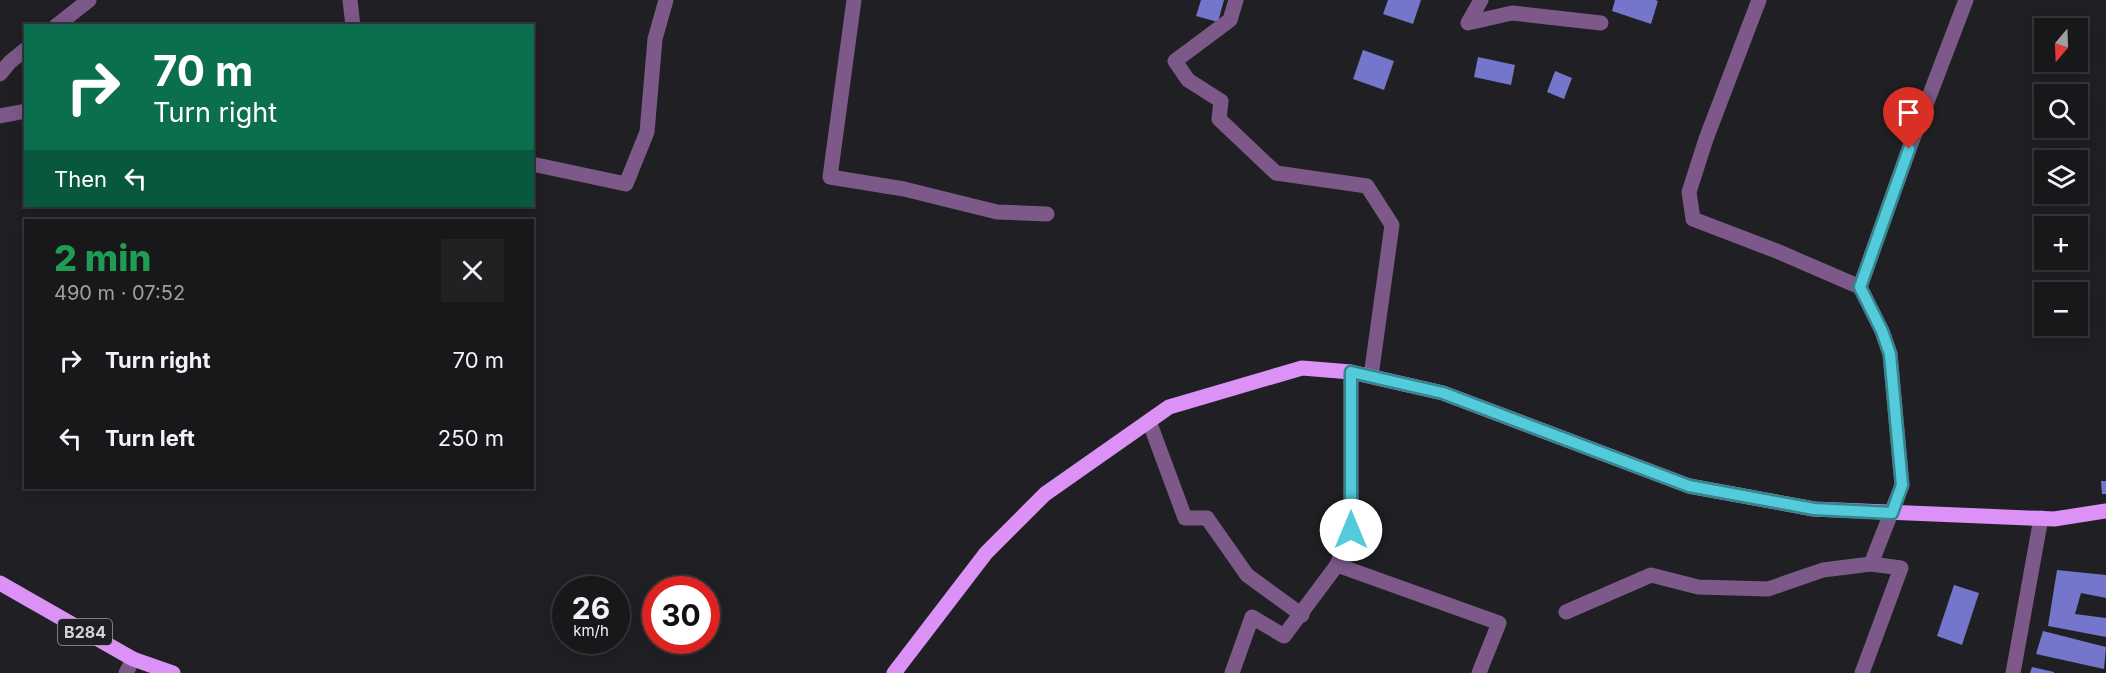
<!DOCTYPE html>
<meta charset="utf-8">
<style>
:root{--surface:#18171a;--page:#212023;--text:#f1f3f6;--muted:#9f9fa2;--line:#363639}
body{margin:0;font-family:Inter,sans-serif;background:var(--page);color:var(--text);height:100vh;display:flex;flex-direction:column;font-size:22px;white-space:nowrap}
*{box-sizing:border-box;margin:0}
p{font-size:20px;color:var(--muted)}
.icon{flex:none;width:33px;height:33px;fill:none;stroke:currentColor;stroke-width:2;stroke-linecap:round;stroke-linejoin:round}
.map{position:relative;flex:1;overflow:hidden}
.sheet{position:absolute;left:24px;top:219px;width:510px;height:270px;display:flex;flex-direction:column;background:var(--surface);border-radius:0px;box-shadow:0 3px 15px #0003,0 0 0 2px var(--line)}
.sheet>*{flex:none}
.hud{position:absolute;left:24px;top:24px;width:510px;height:183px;border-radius:0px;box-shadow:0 3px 15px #0003,0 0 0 2px var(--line);background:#0b6e4f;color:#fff;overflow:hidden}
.needle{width:39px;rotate:199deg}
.tools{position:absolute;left:2034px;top:18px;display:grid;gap:12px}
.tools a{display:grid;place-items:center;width:54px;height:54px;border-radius:0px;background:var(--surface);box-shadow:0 3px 15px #0003,0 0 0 2px var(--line);font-size:30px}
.speed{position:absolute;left:552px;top:576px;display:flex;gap:12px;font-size:30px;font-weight:700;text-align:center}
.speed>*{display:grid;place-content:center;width:78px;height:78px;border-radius:50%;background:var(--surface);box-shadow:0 3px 15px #0003,0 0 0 2px var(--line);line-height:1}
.speed small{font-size:15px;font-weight:400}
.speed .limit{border:9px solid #d22;background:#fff;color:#111}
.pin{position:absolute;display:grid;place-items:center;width:51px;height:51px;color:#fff;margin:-62px -26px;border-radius:50% 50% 50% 0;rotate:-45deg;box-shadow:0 0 6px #0007}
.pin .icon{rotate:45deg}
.me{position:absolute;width:66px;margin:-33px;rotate:0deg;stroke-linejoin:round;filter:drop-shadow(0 0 4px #0008)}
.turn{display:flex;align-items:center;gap:21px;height:126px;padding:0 30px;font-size:27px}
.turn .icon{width:78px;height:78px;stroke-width:2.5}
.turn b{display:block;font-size:42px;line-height:51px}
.then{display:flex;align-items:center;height:57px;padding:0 30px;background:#0003;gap:12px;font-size:22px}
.round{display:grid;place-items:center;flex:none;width:63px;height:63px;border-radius:0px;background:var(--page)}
.head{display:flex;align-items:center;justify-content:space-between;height:102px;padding:0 30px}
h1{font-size:36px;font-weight:800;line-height:45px;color:#1e9e55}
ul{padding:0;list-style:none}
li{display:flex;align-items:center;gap:18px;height:78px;padding:0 30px}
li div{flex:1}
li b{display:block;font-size:22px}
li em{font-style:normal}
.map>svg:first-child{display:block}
</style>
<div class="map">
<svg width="2106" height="673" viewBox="0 0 2106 673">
<rect width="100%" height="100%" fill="#201f23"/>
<!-- building -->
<g fill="#7376cb">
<path d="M1201,0H1224L1218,22L1196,16Z"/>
<path d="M1388,0H1421L1413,24L1383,14Z"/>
<path d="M1615,0H1655L1658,1L1651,24L1612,11Z"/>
<path d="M1363,50L1394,61L1384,90L1353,79Z"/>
<path d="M1478,57L1515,65L1511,85L1474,77Z"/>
<path d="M1555,71L1572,78L1564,99L1547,92Z"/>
<path d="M2101,481H2106V494H2102Z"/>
<path d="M2057,570L2106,575V598L2081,593L2075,614L2106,618V637L2048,626Z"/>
<path d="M1954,585L1979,593L1962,645L1937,636Z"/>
<path d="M2043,631L2106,647L2104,669L2036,654Z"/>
<path d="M2032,667L2054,672V673H2030Z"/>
</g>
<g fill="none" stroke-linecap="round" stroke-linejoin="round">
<!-- minor -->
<g stroke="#7c5989" stroke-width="15">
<path d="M350,0L353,26"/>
<path d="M854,0L830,177L904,189L997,212L1047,214"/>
<path d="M1236,0L1230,20L1175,61L1188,80L1221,101L1219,119L1276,173L1367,186L1392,225L1371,376"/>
<path d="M1481,0L1468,23L1512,13L1601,23"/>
<path d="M1759,0L1706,139L1689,192L1693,219L1779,252L1860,287L1882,331L1890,354L1902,485L1871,564L1901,568L1862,673"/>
<path d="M56,26L89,0"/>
<path d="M0,74L10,62L26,49"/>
<path d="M0,116L26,111"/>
<path d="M532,164L626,184L647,132L655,39L666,0"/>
<path d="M1860,287L1909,149L1966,0"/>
<path d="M1351,372V530L1337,565L1499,623L1479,673"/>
<path d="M1149,421L1185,518H1207L1247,575L1302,615"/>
<path d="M1566,612L1651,575L1698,587L1768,589L1823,570L1871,564"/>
<path d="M126,673L133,659"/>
<path d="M1232,673L1252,617L1284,636L1337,565"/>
<path d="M2013,673L2041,518"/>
</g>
<!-- major -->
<g stroke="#dc91f6" stroke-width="15">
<path d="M0,583L133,659L173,673"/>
<path d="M894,673L986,553L1045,494L1169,407L1302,368L1351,372L1443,393L1689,486L1814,509L2054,519L2106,511"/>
</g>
</g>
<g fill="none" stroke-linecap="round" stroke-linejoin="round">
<!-- route casing -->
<g stroke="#36848e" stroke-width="15">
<path id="route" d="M1351,530V372L1443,393L1689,486L1814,509L1892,513L1902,485L1890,354L1882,331L1860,287L1909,149"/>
</g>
<!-- route -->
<use href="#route" stroke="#53cbdb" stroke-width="10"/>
</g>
<g text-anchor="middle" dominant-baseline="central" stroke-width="6" stroke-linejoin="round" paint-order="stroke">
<!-- shield labels -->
<rect fill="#201f23" stroke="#9d9ca0" stroke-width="1.5" x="58" y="619" width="54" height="26" rx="4.5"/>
<g font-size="16" font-weight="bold" fill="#d3d2d5">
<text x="85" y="632">B284</text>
</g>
</g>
</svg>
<div class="tools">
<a><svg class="needle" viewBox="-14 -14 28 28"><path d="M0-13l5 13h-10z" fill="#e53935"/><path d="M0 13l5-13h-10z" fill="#9f9fa2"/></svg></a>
<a><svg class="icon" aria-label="search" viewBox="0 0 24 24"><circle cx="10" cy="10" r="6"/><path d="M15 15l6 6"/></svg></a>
<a><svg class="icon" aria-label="layers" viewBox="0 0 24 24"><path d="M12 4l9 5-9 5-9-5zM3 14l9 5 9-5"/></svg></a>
<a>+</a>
<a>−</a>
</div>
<div class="speed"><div>26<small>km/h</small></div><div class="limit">30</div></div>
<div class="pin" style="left:1909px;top:149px;background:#d93025"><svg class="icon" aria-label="arrive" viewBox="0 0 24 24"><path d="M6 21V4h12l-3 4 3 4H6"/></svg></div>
<svg class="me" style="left:1351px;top:530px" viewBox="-20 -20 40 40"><circle r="19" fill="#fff"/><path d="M0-13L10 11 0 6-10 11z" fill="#53cbdb"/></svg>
<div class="hud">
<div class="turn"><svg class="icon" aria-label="right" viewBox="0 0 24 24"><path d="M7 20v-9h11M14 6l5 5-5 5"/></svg><div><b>70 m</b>Turn right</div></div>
<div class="then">Then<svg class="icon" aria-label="left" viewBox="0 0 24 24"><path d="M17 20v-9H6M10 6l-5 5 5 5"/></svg></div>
</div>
<section class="sheet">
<div class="head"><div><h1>2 min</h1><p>490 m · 07:52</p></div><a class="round"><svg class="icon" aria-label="close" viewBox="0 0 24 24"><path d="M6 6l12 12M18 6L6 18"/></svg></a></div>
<ul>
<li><svg class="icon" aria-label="right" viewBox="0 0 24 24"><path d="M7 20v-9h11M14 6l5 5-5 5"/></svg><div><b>Turn right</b></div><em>70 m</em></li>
<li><svg class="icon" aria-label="left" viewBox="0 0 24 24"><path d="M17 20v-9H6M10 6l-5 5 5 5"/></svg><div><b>Turn left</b></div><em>250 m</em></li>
</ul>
</section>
</div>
